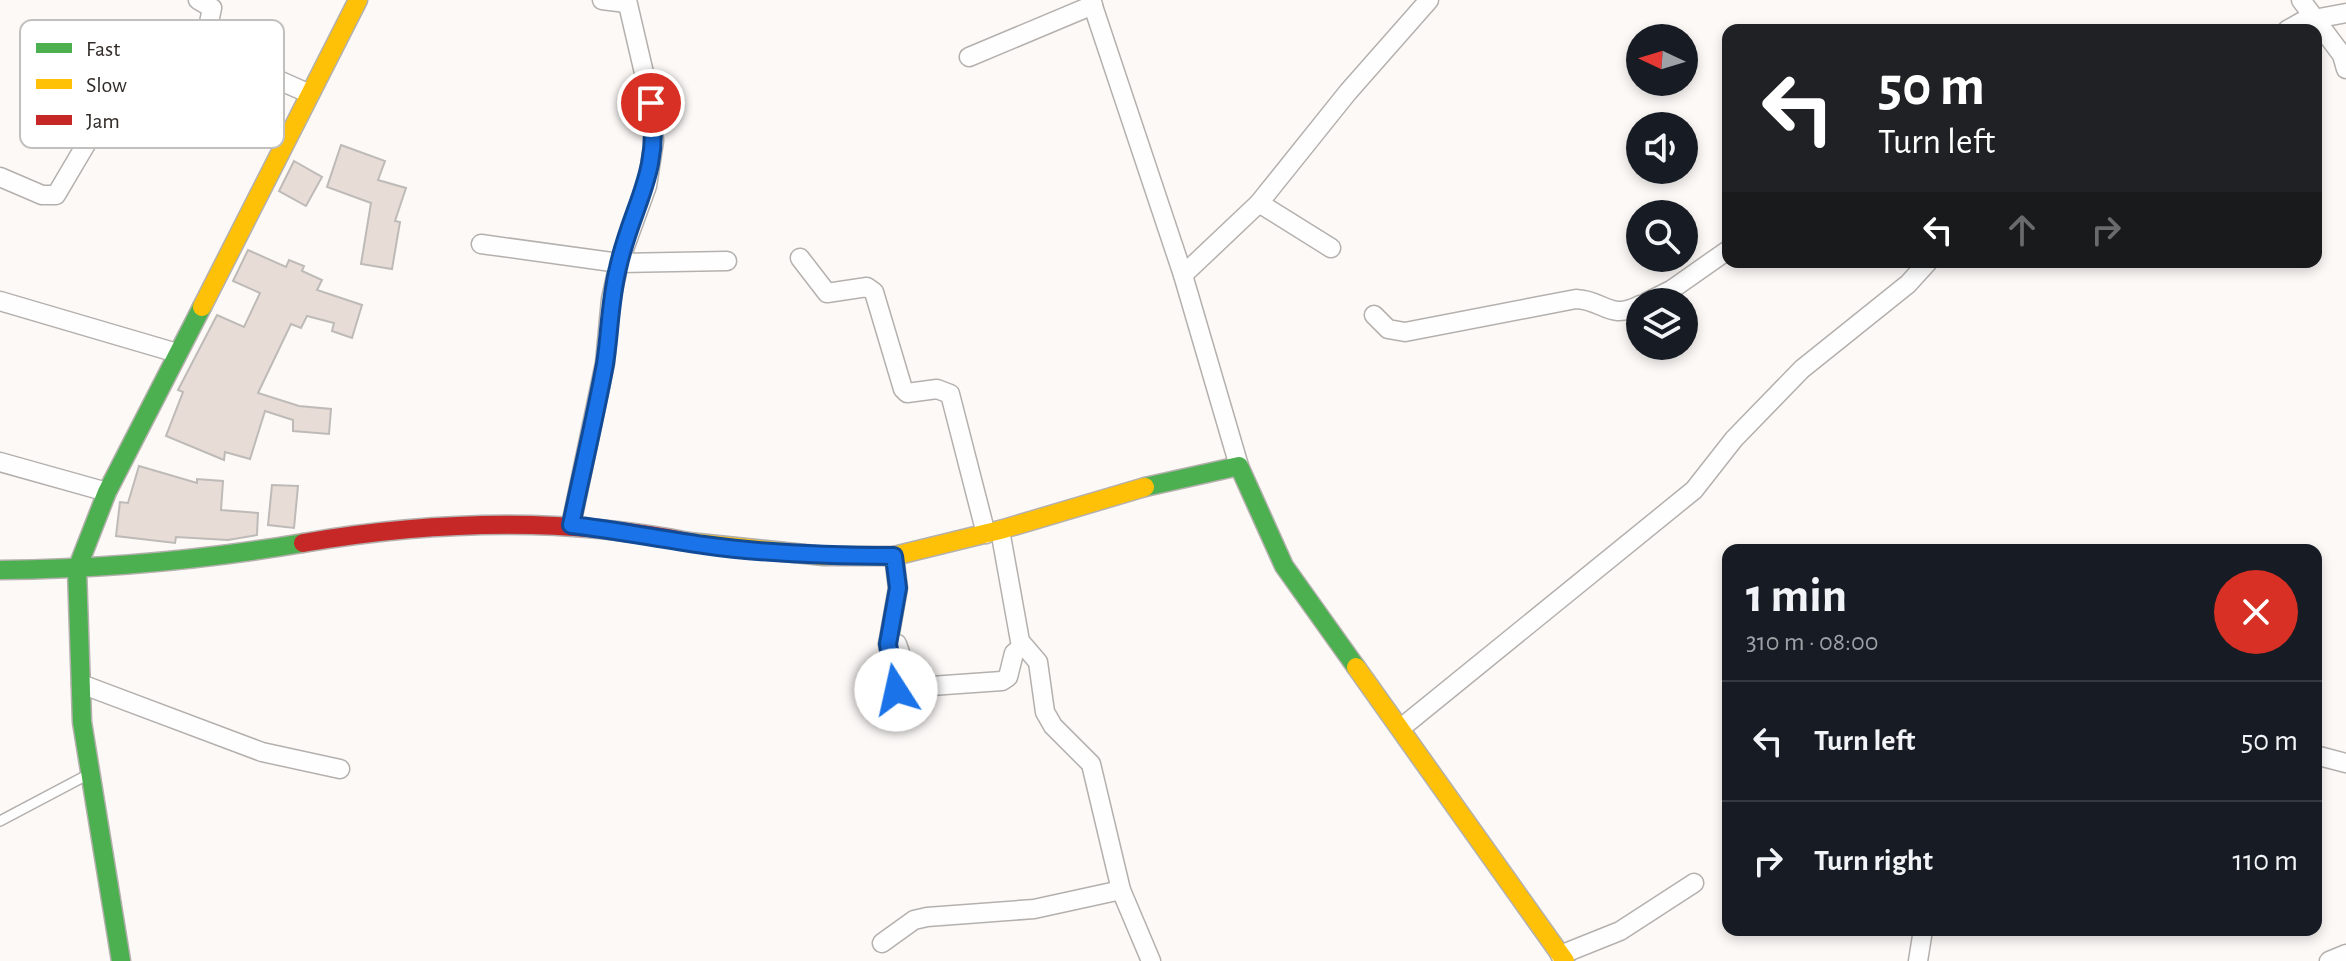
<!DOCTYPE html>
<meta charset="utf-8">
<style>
:root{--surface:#171b24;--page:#20242c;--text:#f1f3f6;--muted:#9ea1a6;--line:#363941}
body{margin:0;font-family:"Alegreya Sans",sans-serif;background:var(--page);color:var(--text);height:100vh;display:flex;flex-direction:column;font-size:30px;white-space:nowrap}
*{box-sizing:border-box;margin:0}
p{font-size:26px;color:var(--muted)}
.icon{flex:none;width:44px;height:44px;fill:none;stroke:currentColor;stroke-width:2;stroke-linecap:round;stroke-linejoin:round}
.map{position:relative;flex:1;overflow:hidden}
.drawer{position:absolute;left:1722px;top:544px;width:600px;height:392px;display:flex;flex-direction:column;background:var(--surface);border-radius:16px;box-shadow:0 4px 12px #0003}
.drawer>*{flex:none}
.banner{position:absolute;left:1722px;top:24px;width:600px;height:244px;border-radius:16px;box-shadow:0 4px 12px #0003;background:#202124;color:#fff;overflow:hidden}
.needle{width:52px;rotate:274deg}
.fabs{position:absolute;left:1626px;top:24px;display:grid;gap:16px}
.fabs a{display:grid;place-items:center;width:72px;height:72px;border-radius:50%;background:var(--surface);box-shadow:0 4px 12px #0003;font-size:40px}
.pin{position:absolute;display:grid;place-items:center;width:68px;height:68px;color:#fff;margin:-34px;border:4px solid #fff;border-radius:50%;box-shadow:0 2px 8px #0007}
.me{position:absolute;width:88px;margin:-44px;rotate:350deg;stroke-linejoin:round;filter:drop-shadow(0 0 6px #0008)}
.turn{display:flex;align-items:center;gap:28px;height:168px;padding:0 24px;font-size:36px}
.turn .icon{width:104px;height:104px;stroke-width:2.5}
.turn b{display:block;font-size:56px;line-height:68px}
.lanes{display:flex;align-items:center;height:76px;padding:0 24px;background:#0003;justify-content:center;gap:40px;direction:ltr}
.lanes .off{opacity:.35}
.round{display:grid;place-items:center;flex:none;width:84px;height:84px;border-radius:42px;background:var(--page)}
.headline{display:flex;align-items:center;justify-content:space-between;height:136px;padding:0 24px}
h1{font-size:48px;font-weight:700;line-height:60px}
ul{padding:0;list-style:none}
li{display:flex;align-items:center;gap:24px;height:120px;padding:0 24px;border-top:2px solid var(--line)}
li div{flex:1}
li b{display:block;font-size:30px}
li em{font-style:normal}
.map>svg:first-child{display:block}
</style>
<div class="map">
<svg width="2346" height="961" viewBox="0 0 2346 961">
<rect width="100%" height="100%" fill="#fcf9f7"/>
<!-- building -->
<g fill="#e7dcd6" stroke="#bebab7" stroke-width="2">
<path d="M341,145L385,161L378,180L406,188L395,221L400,222L392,269L361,264L371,203L327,187Z"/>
<path d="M294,161L322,177L306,206L279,191Z"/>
<path d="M248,250L286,267L289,260L304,266L302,271L322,280L317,290L362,305L352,338L332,331L334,323L307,316L301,328L291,324L258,393L299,406L331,409L329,434L293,431V420L265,411L250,459L225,452L224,460L166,436L183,392L178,390L217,315L244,327L260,293L233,281Z"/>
<path d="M139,466L197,483V479L223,481L221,510L258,513L257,535L228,540L176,537L175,543L116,536L120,502L128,503Z"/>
<path d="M272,485L298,486L294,528L268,525Z"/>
</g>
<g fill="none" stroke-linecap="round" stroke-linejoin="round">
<!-- lane casing -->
<g stroke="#b4b0ad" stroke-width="12">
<path id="lane" d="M0,821L89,774"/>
</g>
<!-- street casing -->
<g stroke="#b4b0ad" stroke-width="21">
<g id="street">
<path d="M198,0L212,8L204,47"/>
<path d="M602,0L626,3"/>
<path d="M1091,0L1183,275L1239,466"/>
<path d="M2301,0L2342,55L2346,69"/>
<path d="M2287,30L2303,21L2346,13"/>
<path d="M969,57L1093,5"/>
<path d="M0,177L42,195H56L95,129H144L204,47L310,94"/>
<path d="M1259,203L1331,248"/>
<path d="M481,244L619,263L727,261"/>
<path d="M800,258L827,293L867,287L874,292L903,389L907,393L937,389L950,394L986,534"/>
<path d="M1183,275L1259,203L1348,92L1429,0"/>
<path d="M0,301L177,353"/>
<path d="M1647,302L1671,290L1728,250"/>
<path d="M1374,315L1388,329L1405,332L1576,299C1604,300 1609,321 1640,305"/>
<path d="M0,462L107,492"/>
<path d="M571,525L605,363L611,299L619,263L647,186L654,141L651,103L627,0"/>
<path d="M894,556L898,588L888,644L896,690"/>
<path d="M888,644H897L910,680L931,686L1002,681L1008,677L1014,653L1023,646"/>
<path d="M81,684L262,752L340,769"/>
<path d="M1401,728L1694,490L1734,439L1802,369L1908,284L1928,262"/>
<path d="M2319,756L2346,763"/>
<path d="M1121,890L1151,961"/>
<path d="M882,943L914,920L927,917L1034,909L1121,890L1091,764L1053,726L1045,712L1038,662L1020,641L1000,530"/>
<path d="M1560,955L1620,931L1694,883"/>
<path d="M1918,961L1923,930"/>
<path d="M2329,961L2346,954"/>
</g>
</g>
<!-- fast casing -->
<g stroke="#b4b0ad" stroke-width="21">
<g id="fast">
<path d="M1145,487L1239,466L1284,566L1356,667"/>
<path d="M0,570C102,569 203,560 303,543"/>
<path d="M121,961L82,722L77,569L107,492L202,307"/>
</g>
</g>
<!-- slow casing -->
<g stroke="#b4b0ad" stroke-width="21">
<g id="slow">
<path d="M202,307L358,0"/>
<path d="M689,542L824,556H894L1000,530L1145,487"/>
<path d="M1356,667L1565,961"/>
</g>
</g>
<!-- jam casing -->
<g stroke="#b4b0ad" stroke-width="21">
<path id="jam" d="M303,543C431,521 562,517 689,542"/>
</g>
<!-- lane -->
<use href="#lane" stroke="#fffefe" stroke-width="9"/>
<!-- street -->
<use href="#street" stroke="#fffefe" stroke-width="18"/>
<!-- fast -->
<use href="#fast" stroke="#4caf50" stroke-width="18"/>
<!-- slow -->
<use href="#slow" stroke="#ffc107" stroke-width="18"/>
<!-- jam -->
<use href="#jam" stroke="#c62828" stroke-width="18"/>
</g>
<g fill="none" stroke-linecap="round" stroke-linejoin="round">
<!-- route casing -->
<g stroke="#114b97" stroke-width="20">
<path id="route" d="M651,103C661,175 632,204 618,268C610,300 610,332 605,364C595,418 582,472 571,525C616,530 660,539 704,545C767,554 831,556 894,556L898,588L888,644L896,690"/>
</g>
<!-- route -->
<use href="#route" stroke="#1a73e8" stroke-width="14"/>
</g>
<!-- legend -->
<rect x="20" y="20" width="264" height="128" rx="12" fill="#fff" stroke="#c2c0be" stroke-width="2"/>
<rect x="36" y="43" width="36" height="10" fill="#4caf50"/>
<rect x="36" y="79" width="36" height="10" fill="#ffc107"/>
<rect x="36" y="115" width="36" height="10" fill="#c62828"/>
<g font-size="22" fill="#322c28">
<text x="86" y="56">Fast</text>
<text x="86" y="92">Slow</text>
<text x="86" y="128">Jam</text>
</g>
</svg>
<div class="fabs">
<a><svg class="needle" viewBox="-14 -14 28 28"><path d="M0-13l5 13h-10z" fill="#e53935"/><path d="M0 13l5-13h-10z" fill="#9ea1a6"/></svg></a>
<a><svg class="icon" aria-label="sound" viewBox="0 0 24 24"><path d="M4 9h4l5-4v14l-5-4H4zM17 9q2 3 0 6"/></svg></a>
<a><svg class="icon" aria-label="search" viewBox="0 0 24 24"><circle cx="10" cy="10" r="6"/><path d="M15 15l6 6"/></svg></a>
<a><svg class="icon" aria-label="layers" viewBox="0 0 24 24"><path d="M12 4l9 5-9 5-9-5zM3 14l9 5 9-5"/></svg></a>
</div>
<div class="pin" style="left:651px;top:103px;background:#d93025"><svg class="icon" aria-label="arrive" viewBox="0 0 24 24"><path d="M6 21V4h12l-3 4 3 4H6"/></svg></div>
<svg class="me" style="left:896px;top:690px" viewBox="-20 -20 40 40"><circle r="19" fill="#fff"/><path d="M0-13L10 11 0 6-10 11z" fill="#1a73e8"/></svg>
<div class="banner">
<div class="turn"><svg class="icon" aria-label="left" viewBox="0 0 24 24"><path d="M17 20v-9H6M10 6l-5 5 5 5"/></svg><div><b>50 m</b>Turn left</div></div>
<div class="lanes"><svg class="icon" aria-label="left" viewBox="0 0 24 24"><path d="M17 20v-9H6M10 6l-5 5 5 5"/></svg><svg class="icon off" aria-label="ahead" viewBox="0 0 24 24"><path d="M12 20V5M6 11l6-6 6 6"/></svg><svg class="icon off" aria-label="right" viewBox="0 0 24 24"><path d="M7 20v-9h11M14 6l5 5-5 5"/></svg></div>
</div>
<section class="drawer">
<div class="headline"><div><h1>1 min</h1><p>310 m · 08:00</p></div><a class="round" style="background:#d93025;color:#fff"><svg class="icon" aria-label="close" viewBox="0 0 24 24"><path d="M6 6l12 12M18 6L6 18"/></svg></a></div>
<ul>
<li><svg class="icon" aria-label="left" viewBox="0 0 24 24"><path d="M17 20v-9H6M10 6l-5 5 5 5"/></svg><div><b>Turn left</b></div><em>50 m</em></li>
<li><svg class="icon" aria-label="right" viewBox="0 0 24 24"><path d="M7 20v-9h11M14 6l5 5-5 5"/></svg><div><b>Turn right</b></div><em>110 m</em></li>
</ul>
</section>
</div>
